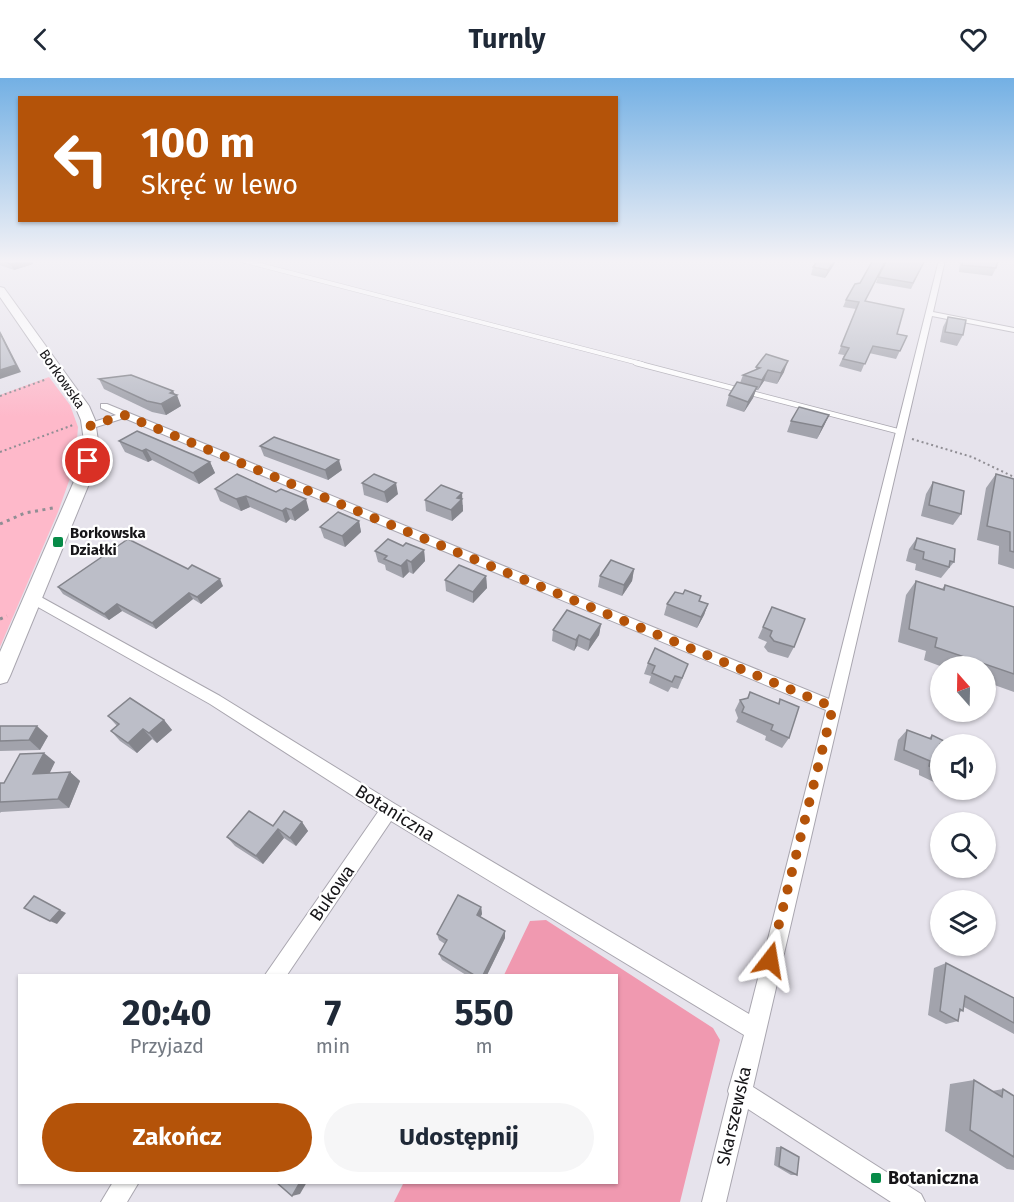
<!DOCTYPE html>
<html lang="pl">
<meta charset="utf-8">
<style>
:root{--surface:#fff;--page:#f6f6f7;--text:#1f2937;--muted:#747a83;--accent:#b45309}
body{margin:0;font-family:"Fira Sans",sans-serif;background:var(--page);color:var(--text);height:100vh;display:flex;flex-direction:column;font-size:22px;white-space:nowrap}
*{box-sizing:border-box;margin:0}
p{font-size:20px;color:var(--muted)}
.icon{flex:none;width:33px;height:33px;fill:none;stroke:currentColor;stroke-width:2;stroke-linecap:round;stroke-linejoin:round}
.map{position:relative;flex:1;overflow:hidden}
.details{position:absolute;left:18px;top:896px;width:600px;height:210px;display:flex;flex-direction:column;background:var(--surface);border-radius:0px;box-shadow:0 2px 4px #0004}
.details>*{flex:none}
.banner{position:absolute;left:18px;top:18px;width:600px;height:126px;border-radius:0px;box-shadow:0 2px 4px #0004;background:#b45309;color:#fff;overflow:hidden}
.needle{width:39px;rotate:340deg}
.fabs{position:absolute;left:930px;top:578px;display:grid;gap:12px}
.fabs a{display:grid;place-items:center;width:66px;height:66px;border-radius:50%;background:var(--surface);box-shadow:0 2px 4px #0004;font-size:30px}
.pin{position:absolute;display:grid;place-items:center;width:51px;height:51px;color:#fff;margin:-26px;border:3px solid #fff;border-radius:50%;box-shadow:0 2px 6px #0007}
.me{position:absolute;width:66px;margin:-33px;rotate:14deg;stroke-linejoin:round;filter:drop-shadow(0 0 4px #0008)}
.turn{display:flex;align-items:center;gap:21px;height:126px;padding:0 24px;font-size:27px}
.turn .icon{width:78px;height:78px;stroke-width:2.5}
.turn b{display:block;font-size:42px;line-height:51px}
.eta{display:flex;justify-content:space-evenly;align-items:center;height:102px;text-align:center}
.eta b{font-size:36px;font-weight:700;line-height:42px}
.action{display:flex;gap:12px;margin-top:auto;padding:12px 24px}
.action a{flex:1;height:69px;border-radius:36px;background:var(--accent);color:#fff;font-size:24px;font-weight:700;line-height:69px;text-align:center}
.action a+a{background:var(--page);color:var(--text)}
header{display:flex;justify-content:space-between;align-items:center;height:78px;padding:0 24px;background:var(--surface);font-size:27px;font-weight:700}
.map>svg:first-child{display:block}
</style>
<header><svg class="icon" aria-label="back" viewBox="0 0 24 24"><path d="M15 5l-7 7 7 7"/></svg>Turnly<svg class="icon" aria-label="heart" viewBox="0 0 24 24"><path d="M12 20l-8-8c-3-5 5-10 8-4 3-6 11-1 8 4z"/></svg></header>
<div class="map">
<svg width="1014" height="1124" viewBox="0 0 1014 1124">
<rect width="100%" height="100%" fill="#e6e3ec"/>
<!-- green -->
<path fill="#feb9ca" d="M49,299L70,327L78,349L75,386L58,434L0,569V317Z"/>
<!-- forest -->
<path fill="#f099b0" d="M546,842L713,950L720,962L680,1124H394L404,1104H616V897H504L530,843Z"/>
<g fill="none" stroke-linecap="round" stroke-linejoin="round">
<!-- lane-far1 casing -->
<g stroke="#a9a6af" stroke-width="5">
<path id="lane-far1" d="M241,182L642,286"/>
</g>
<!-- lane casing -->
<g stroke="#a9a6af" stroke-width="6">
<path id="lane" d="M636,285L901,354"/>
</g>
<!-- street casing -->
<g stroke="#a9a6af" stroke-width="2">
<g id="street">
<path d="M939,182H945L933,234L1014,250V254L932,238L753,1009L921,1116L925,1124H891L748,1031L726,1124H702L729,1016L728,1013L744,957L391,743L287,897H265L378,734L210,626L29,524L28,521L29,518H39L220,618L395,726L749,936L826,632L124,340L93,350H87V346L116,337L101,330V326H107L829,621Z"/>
<path d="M113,1104H139L127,1124H101Z"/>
</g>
</g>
<!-- secondary casing -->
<g stroke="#a9a6af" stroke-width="2">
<path id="secondary" d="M0,209L4,210L89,328L95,342L98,363L91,401L10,598L7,604L0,606V574L75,401L84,363L81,342L75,328L0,219Z"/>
</g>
<!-- path-far1 -->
<g stroke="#908e94" stroke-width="2" stroke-dasharray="2 3" stroke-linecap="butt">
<path d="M0,318L47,301"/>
<path d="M912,361L972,379L1014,399"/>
<path d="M0,374L73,347"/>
</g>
<!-- path -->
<g stroke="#908e94" stroke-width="3" stroke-dasharray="3 4.5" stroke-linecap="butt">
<path d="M0,446L25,435L53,430"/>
<path d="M0,541L7,538"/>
</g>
<!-- lane-far1 -->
<use href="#lane-far1" stroke="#fff" stroke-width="4"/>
<!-- lane -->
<use href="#lane" stroke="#fff" stroke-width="4.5"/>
<!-- street -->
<use href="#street" fill="#fff" fill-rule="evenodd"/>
<!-- secondary -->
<use href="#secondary" fill="#fff" fill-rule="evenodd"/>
</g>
<!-- wall -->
<g fill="#a2a3ac">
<path d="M0,182H31L33,186L14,192L0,187Z"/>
<path d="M837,182L825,200L811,197L813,189Z"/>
<path d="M925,182L911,211L876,205L878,199Z"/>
<path d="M960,182H998L996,190L992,198L959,194Z"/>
<path d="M846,222L865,223L897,256L907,258L896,281L869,275L861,294L839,288L844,277L838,276L856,231L843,229Z"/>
<path d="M948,239L963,257L957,268L940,264L943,249Z"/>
<path d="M756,289L784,294L777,306L764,303L758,312H756L753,320L744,334L726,328L729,317L740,305L743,297L756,292Z"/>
<path d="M99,301L175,317L181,328L166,337L152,334L104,311Z"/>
<path d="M829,337L817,361L787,354L791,343Z"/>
<path d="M119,363L210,384L215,395L199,406L152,382L148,384L125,374Z"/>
<path d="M260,368L342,392L328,402L264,378Z"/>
<path d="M237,396L309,432L295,443L290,441L286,445L250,429L241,433L220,423L215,411Z"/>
<path d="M996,396L1014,401V491L998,486L999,468L977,462L986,410Z"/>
<path d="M933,404L961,436L953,447L921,438L926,416Z"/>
<path d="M362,405L398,416L387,425L364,417Z"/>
<path d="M425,422L463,427V433L452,443L426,433Z"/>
<path d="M359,443L361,454L345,469L324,460L320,449Z"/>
<path d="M917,460L954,484L941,500L915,492L916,486L906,483L909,471Z"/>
<path d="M403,468L424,472L425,483L413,496L409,494L403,500L386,492L385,487L378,484L375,473Z"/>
<path d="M188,491L223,508L201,526L193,521L156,551L122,533L109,542L63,516L58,509Z"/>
<path d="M634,491L632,503L622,518L598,509L600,498Z"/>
<path d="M486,498L487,510L473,525L446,513L445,502Z"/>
<path d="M916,503L942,511L945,507L1014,529V614L986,604V588H940L924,582L926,573L898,564L906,517Z"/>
<path d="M701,518L699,523L708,526L704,537L697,550L664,537L667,526Z"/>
<path d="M772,529L794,569L788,580L768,574L764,569L767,564L758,560Z"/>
<path d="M601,546L599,557L588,573L577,568L574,573L552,563L553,552Z"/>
<path d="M648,585L684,597L678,611L671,609L668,614L649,605L651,598L644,596Z"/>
<path d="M750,614L778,626L780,621L789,660L782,670L765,662L766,658L736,644L738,640L735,632L740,622L747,620Z"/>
<path d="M108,638L164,642L172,652L157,665L152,661L137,675L120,663L111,653L117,648Z"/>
<path d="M0,648L48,658L40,672L0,673Z"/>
<path d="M907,652L929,660L932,657L940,666V707L919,697V692L894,682L898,662Z"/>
<path d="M55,684L49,695L70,694L80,703L69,730L1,734L0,735V705H4Z"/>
<path d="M302,744L308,753L296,768L284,760L263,786L235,768L227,759Z"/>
<path d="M481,829L482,836L480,839L505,853V860L487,897H466L442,882L439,876L445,866L439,862L437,856Z"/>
<path d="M946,885L1014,920V956L964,929L963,933L959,934L958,943L946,946L928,937L934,890Z"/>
<path d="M974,1002L992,1013L1003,1011L1014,1018V1092L1007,1091L945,1053L950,1006Z"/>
<path d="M776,1069H781L797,1097H791L774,1087Z"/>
</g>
<!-- shaded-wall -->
<g fill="#84858c">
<path d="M24,182H31L33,186L14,192L11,186Z"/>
<path d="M835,182H837L825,200L828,192Z"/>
<path d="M0,253L21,294L0,301Z"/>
<path d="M788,283L784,294L777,306L781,295Z"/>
<path d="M768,292L764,303L758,312L762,302Z"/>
<path d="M757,309L753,320L744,334L748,324Z"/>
<path d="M173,313L176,318L177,317L181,328L166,337L161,326L170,315Z"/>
<path d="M829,337L824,348L817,361L822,349Z"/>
<path d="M146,371L152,382L148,384L142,373Z"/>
<path d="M339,382L342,392L328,402L325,392Z"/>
<path d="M210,384L215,395L199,406L193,395Z"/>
<path d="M396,405L398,416L387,425L384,414Z"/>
<path d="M462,415L463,433L452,443L451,432L457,420Z"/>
<path d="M246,418L250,429L241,433L236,421Z"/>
<path d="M306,421L309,432L295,443L291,432Z"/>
<path d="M286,430L290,441L286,445L282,433Z"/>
<path d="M359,443L361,454L345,469L342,458Z"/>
<path d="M424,472L425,483L413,496L411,484Z"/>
<path d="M407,482L409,494L403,500L401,488Z"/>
<path d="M634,491L632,503L622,518L624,507Z"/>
<path d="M486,498L487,510L473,525V514Z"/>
<path d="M220,501L223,508L201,526L197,519Z"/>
<path d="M189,515L193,521L156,551L152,545Z"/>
<path d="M117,526L122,533L109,542L104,536Z"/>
<path d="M708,526L704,537L697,550L701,539Z"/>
<path d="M601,546L599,557L588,573L590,562Z"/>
<path d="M579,557L577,568L574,573L576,562Z"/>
<path d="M164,642L172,652L157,665L149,655Z"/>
<path d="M37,648L48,658L40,672L29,662Z"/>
<path d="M143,651L152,661L137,675L128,665Z"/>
<path d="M44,675L55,684L45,705L33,696Z"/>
<path d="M70,694L80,703L69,730L58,721Z"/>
<path d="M302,744L308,753L296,768L290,760Z"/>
<path d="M278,751L284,760L263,786L256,778Z"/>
<path d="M481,829L482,836L478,844L477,837Z"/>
<path d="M60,832L66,835L57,846L50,843Z"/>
<path d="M505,853V860L487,897H483Z"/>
<path d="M300,1104H307L300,1116L292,1118Z"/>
</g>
<!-- building -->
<g fill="#bcbec8" stroke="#84858c" stroke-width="1.5">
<path d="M0,182H24L11,186Z"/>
<path d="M818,182H835L828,192L813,189Z"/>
<path d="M873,182H882L885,184L865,223L904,231L897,256L907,258L900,273L873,268L865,286L843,281L849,270L841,268L859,224L846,222L855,206L860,205Z"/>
<path d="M887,182L893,183L925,182L913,205L878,199Z"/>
<path d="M963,182H998L996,190L962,187Z"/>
<path d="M948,239L966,242L963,257L945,254Z"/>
<path d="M0,255L16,287L0,292Z"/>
<path d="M766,276L788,283L781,295L768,292L762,302L743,297L760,290L756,289Z"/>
<path d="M131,297L173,313L170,315L177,317L161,326L147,323L99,301Z"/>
<path d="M737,304L757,309L748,324L729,317Z"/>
<path d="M799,329L829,337L822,349L791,343Z"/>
<path d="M137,353L210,384L193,395L146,371L142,373L119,363Z"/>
<path d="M274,359L339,382L325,392L260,368Z"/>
<path d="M237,396L276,414L281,411L306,421L291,432L286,430L282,433L246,418L236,421L215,411Z"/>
<path d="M374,396L396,405L384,414L362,405Z"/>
<path d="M996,396L1014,401V474L1010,473V454L987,448Z"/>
<path d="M933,404L964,413L961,436L929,427Z"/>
<path d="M441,407L462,415L457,420L462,421L451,432L425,422Z"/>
<path d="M338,434L359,443L342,458L320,449Z"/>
<path d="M917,460L955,471L954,484L950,483L949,489L923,481L924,474L914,471Z"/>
<path d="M128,461L188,491L192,487L220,501L197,519L189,515L152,545L117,526L104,536L58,509Z"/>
<path d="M388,461L403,468L406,465L424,472L411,484L407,482L401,488L384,481L387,478L375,473Z"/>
<path d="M611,482L634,491L624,507L600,498Z"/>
<path d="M459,487L486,498L473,514L445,502Z"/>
<path d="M916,503L944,512L945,507L1014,529V596L935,569L937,560L909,551Z"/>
<path d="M685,512L701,518L699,523L708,526L701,539L667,526L675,514L683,516Z"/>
<path d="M772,529L805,541L794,569L774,563L770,558L772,553L763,549Z"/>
<path d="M567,532L601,546L590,562L579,557L576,562L553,552Z"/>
<path d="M655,570L688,586L682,600L675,598L672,604L652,595L655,588L648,585Z"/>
<path d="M750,614L779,626L780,621L799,629L789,660L771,652L773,647L742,634L744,629L740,622L748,620Z"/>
<path d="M130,620L164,642L149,655L143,651L128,665L111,653L119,646L108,638Z"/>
<path d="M0,648H37L29,662L0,663Z"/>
<path d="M907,652L931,661L932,657L950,666H940V692L929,688L930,683L904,672Z"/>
<path d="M44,675L33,696L70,694L58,721L0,724V705H4L20,676Z"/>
<path d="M249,733L273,748L284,733L302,744L290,760L278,751L256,778L227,759Z"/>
<path d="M458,817L481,829L477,837L505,853L483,897H474L439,876L447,862L437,856Z"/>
<path d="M34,818L60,832L50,843L24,830Z"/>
<path d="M946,885L1014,920V945L965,918L963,933L960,931L958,943L940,933Z"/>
<path d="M974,1002L1002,1019L1003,1011L1014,1018V1079L970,1052Z"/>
<path d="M781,1069L799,1079L797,1097L779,1088Z"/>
<path d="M276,1104H300L292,1118Z"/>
</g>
<!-- sky -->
<linearGradient id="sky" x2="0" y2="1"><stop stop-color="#73b0e4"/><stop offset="0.54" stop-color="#f4f2f6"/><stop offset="1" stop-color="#f4f2f6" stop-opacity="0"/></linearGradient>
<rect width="1014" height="339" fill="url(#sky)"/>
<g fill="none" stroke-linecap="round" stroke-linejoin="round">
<!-- route -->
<path stroke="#b45309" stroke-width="10" stroke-dasharray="0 18" d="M88,383L91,368L90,348L124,337L833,629L770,882"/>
</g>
<!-- markers -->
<g fill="#078b48" stroke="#fff" stroke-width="2">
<rect x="52" y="458" width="12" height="12" rx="3"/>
<rect x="870" y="1094" width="12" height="12" rx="3"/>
</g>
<g text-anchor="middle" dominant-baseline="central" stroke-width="4.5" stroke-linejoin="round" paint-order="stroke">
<!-- far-street labels -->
<g font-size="14" fill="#161518" stroke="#fff">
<text transform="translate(62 301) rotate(55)">Borkowska</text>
</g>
<!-- poi labels -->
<g font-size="15" font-weight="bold" fill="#161518" stroke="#fff" text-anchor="start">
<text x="70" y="455">Borkowska<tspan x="70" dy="17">Działki</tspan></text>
</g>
<!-- near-street labels -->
<g font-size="18" fill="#161518" stroke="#fff">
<text transform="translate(395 735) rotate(32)">Botaniczna</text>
<text transform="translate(332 815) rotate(-55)">Bukowa</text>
<text transform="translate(734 1038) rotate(-77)">Skarszewska</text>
</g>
<!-- near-poi labels -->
<g font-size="18" font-weight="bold" fill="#161518" stroke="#fff" text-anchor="start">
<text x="888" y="1100">Botaniczna</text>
</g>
</g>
</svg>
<div class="fabs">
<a><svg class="needle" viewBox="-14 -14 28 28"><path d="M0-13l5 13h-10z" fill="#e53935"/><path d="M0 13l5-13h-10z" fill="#747a83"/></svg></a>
<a><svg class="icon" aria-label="sound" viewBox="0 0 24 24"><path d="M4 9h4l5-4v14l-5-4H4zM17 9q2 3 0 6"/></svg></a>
<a><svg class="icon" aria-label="search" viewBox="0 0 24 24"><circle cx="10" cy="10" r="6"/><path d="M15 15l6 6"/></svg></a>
<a><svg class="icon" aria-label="layers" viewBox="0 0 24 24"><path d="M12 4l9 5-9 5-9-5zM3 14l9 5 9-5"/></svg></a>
</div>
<div class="pin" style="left:88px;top:383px;background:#d93025"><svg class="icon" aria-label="arrive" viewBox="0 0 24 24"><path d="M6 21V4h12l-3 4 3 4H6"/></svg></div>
<svg class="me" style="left:770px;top:882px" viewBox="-20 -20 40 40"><path d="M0-17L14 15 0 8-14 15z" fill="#b45309" stroke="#fff" stroke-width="4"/></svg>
<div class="banner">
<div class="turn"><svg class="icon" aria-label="left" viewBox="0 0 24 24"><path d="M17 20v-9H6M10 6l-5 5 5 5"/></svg><div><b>100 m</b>Skręć w lewo</div></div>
</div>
<section class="details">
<div class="eta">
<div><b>20:40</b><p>Przyjazd</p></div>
<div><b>7</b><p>min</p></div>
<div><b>550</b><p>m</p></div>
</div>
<div class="action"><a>Zakończ</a><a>Udostępnij</a></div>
</section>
</div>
